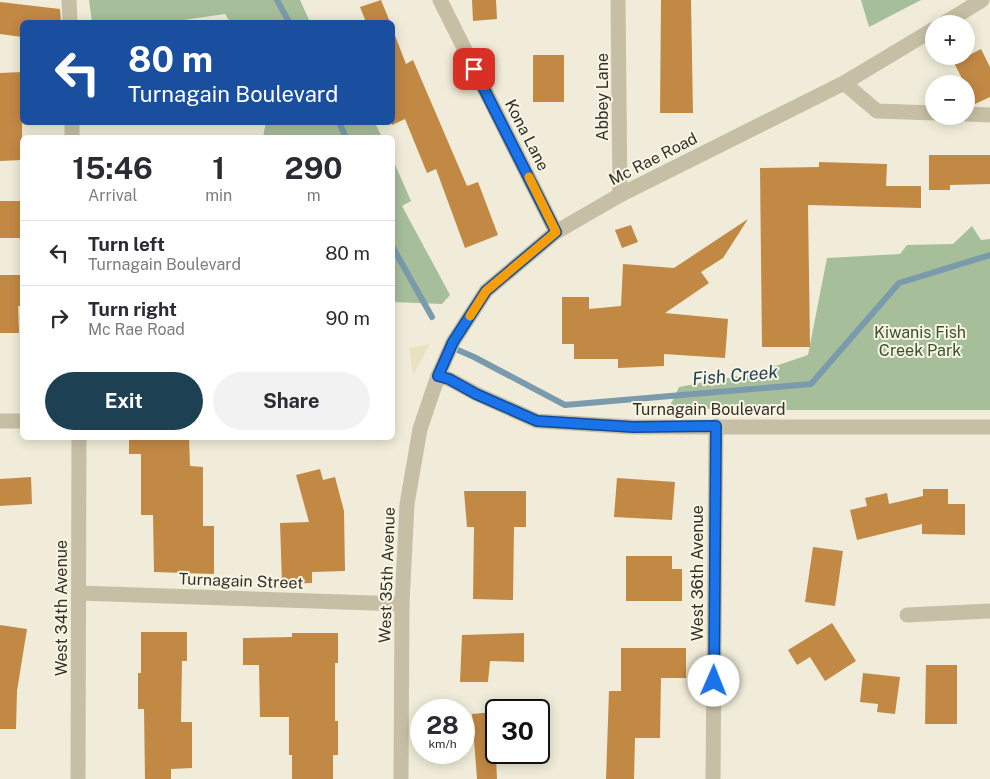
<!DOCTYPE html>
<meta charset="utf-8">
<style>
:root{--surface:#fff;--page:#f2f2f3;--text:#2b2b33;--muted:#7c7c81;--line:#e1e1e2;--accent:#1e4053}
body{margin:0;font-family:"Public Sans",sans-serif;background:var(--page);color:var(--text);height:100vh;display:flex;flex-direction:column;font-size:19px;white-space:nowrap}
*{box-sizing:border-box;margin:0}
p{font-size:16px;color:var(--muted)}
.icon{flex:none;width:28px;height:28px;fill:none;stroke:currentColor;stroke-width:2;stroke-linecap:round;stroke-linejoin:round}
.map{position:relative;flex:1;overflow:hidden}
.details{position:absolute;left:20px;top:135px;width:375px;height:305px;display:flex;flex-direction:column;background:var(--surface);border-radius:8px;box-shadow:0 2px 12px #0003}
.details>*{flex:none}
.guide{position:absolute;left:20px;top:20px;width:375px;height:105px;border-radius:8px;box-shadow:0 2px 12px #0003;background:#1a4fa0;color:#fff;overflow:hidden}
.controls{position:absolute;left:925px;top:15px;display:grid;gap:10px}
.controls a{display:grid;place-items:center;width:50px;height:50px;border-radius:50%;background:var(--surface);box-shadow:0 2px 12px #0003;font-size:25px}
.speed{position:absolute;left:410px;top:699px;display:flex;gap:10px;font-size:25px;font-weight:700;text-align:center}
.speed>*{display:grid;place-content:center;width:65px;height:65px;border-radius:50%;background:var(--surface);box-shadow:0 2px 12px #0003;line-height:1}
.speed small{font-size:12px;font-weight:400}
.speed .limit{border:2px solid #111;border-radius:8px;background:#fff;color:#111}
.pin{position:absolute;display:grid;place-items:center;width:42px;height:42px;color:#fff;margin:-21px;border-radius:10px;box-shadow:0 2px 8px #0006}
.me{position:absolute;width:55px;margin:-28px;rotate:1deg;stroke-linejoin:round;filter:drop-shadow(0 0 4px #0008)}
.turn{display:flex;align-items:center;gap:18px;height:105px;padding:0 25px;font-size:22px}
.turn .icon{width:65px;height:65px;stroke-width:2.5}
.turn b{display:block;font-size:35px;line-height:42px}
.eta{display:flex;justify-content:space-evenly;align-items:center;height:85px;text-align:center}
.eta b{font-size:30px;font-weight:700;line-height:35px}
.primary-button{display:flex;gap:10px;margin-top:auto;padding:10px 25px}
.primary-button a{flex:1;height:58px;border-radius:30px;background:var(--accent);color:#fff;font-size:20px;font-weight:700;line-height:58px;text-align:center}
.primary-button a+a{background:var(--page);color:var(--text)}
ul{padding:0;list-style:none}
li{display:flex;align-items:center;gap:15px;height:65px;padding:0 25px;border-top:1px solid var(--line)}
li div{flex:1}
li b{display:block;font-size:19px}
li em{font-style:normal}
.map>svg:first-child{display:block}
</style>
<div class="map">
<svg width="990" height="779" viewBox="0 0 990 779">
<rect width="100%" height="100%" fill="#f0ecd9"/>
<!-- green -->
<g fill="#a7be9a">
<path d="M89,0H300L310,22H230L225,14L170,22H92Z"/>
<path d="M861,0H921L869,27Z"/>
<path d="M266,122L375,123L382,137H263Z"/>
<path d="M393,160L411,201L402,206L450,295L442,304L393,302Z"/>
<path d="M972,226L981,240L990,239V410H767L669,408L679,387L755,373L808,355L827,258L900,254L907,245L953,244Z"/>
</g>
<!-- plaza -->
<path fill="#e8e2c0" d="M430,344L413,375L409,348Z"/>
<g fill="none" stroke-linecap="round" stroke-linejoin="round">
<!-- stream -->
<g stroke="#799bac" stroke-width="6">
<path d="M277,0L289,22"/>
<path d="M339,122L346,138"/>
<path d="M392,246L432,317"/>
<path d="M451,347L474,357L565,405L811,384L899,283L990,255"/>
</g>
</g>
<!-- building -->
<g fill="#c28945">
<path d="M381,0L390,22H366L360,7Z"/>
<path d="M472,0H496L497,19L473,21Z"/>
<path d="M661,0H691L693,113H660Z"/>
<path d="M0,2L60,9L61,22H22V37L0,34Z"/>
<path d="M394,33L406,64L413,60L467,186L478,182L498,235L465,248L436,169L427,173L405,119L392,125V34Z"/>
<path d="M981,49L990,67V97L975,104L966,87V84H965L954,63Z"/>
<rect x="533" y="55" width="31" height="47"/>
<path d="M22,72V160L0,161V73Z"/>
<path d="M929,155H990V184L950,185V190H929Z"/>
<path d="M819,162L887,164L886,186H921V208L808,205L810,347H762L760,168L819,167Z"/>
<rect x="0" y="201" width="22" height="37"/>
<path d="M748,219L723,258L701,272L709,283L665,313L728,319L725,358L664,354V366L618,368V359H574V344H562V297H589V309L621,306L623,264L674,268Z"/>
<path d="M631,225L638,242L622,248L615,230Z"/>
<path d="M0,275H22V306H18L19,333H0Z"/>
<path d="M129,438H189L190,466L203,467V526H214V574L154,572L153,515H141V454H129Z"/>
<path d="M320,469L323,480L335,477L344,511L345,571L312,572V583L282,584L280,523L309,522L296,475Z"/>
<path d="M31,477L32,504L0,506V479Z"/>
<path d="M617,478L675,482L672,520L614,517Z"/>
<path d="M923,489H948V504H965V535L922,534V524L857,540L850,510L867,506L865,498L887,493L889,504L923,496Z"/>
<path d="M464,491H526V527H514L513,600L473,599L474,527H467Z"/>
<path d="M813,547L843,551L835,606L805,602Z"/>
<path d="M626,556H672V569H682V601H626Z"/>
<path d="M832,623L856,661L825,681L810,657L797,665L788,650Z"/>
<path d="M0,625L27,629L17,691L16,729H0Z"/>
<path d="M141,632H187V661H182L181,722H192V768L171,769V779H145L144,709H138V673H141Z"/>
<path d="M292,633H338V663H335V721H338V755H333V779H292V755H289V717H260L259,665H243V638L292,637Z"/>
<path d="M524,633V662L490,661L488,682H460L462,635Z"/>
<path d="M621,648H686V678H661L660,738H635L634,779H606L609,691H621Z"/>
<path d="M926,665H957V724H925Z"/>
<path d="M863,673L900,677L895,714L877,712L878,704L860,702Z"/>
<path d="M494,712L497,779H477L472,714Z"/>
</g>
<g fill="none" stroke-linecap="round" stroke-linejoin="round">
<!-- minor -->
<g stroke="#c7bfa5" stroke-width="15">
<path d="M69,0L70,22"/>
<path d="M440,0L556,232"/>
<path d="M618,0L620,195"/>
<path d="M943,24L982,0"/>
<path d="M844,83L877,111L934,113"/>
<path d="M966,114L990,115"/>
<path d="M72,122V138"/>
<path d="M438,376L449,379L477,394L537,421L633,427H990"/>
<path d="M0,421H22"/>
<path d="M79,593L402,604"/>
<path d="M907,615L990,611"/>
<path d="M78,779L79,438"/>
<path d="M401,779L402,604L407,504L420,429L438,376L453,342L486,291L556,232L620,195L844,83L934,29"/>
<path d="M713,779L716,426"/>
</g>
</g>
<g fill="none" stroke-linecap="round" stroke-linejoin="round">
<!-- route casing -->
<g stroke="#114b97" stroke-width="12">
<path id="route" d="M474,69L556,232L486,291L453,342L438,376L449,379L476,394L537,421L633,427L716,426L714,681"/>
</g>
<!-- route -->
<use href="#route" stroke="#1a73e8" stroke-width="9"/>
<!-- slow -->
<path stroke="#f59e0b" stroke-width="9" d="M470,316L486,291L556,232L529,177"/>
</g>
<g text-anchor="middle" dominant-baseline="central" stroke-width="4" stroke-linejoin="round" paint-order="stroke">
<!-- street labels -->
<g font-size="16" fill="#342f26" stroke="#f8f5e5">
<text transform="translate(602 97) rotate(-90)">Abbey Lane</text>
<text transform="translate(527 135) rotate(63)">Kona Lane</text>
<text transform="translate(653 159) rotate(-27)">Mc Rae Road</text>
<text x="709" y="409">Turnagain Boulevard</text>
<text transform="translate(697 573) rotate(-90)">West 36th Avenue</text>
<text transform="translate(387 575) rotate(-88)">West 35th Avenue</text>
<text transform="translate(241 581) rotate(2)">Turnagain Street</text>
<text transform="translate(61 608) rotate(-90)">West 34th Avenue</text>
</g>
<!-- park labels -->
<g font-size="16" fill="#38512b" stroke="#f8f5e5">
<text x="920" y="332">Kiwanis Fish<tspan x="920" dy="18">Creek Park</tspan></text>
</g>
<!-- water labels -->
<g font-size="18" font-style="italic" fill="#1e4053" stroke="#f8f5e5">
<text transform="translate(735 375) rotate(-5)">Fish Creek</text>
</g>
</g>
</svg>
<div class="controls">
<a>+</a>
<a>−</a>
</div>
<div class="speed"><div>28<small>km/h</small></div><div class="limit">30</div></div>
<div class="pin" style="left:474px;top:69px;background:#d93025"><svg class="icon" aria-label="arrive" viewBox="0 0 24 24"><path d="M6 21V4h12l-3 4 3 4H6"/></svg></div>
<svg class="me" style="left:714px;top:681px" viewBox="-20 -20 40 40"><circle r="19" fill="#fff"/><path d="M0-13L10 11 0 6-10 11z" fill="#1a73e8"/></svg>
<div class="guide">
<div class="turn"><svg class="icon" aria-label="left" viewBox="0 0 24 24"><path d="M17 20v-9H6M10 6l-5 5 5 5"/></svg><div><b>80 m</b>Turnagain Boulevard</div></div>
</div>
<section class="details">
<div class="eta">
<div><b>15:46</b><p>Arrival</p></div>
<div><b>1</b><p>min</p></div>
<div><b>290</b><p>m</p></div>
</div>
<ul>
<li><svg class="icon" aria-label="left" viewBox="0 0 24 24"><path d="M17 20v-9H6M10 6l-5 5 5 5"/></svg><div><b>Turn left</b><p>Turnagain Boulevard</p></div><em>80 m</em></li>
<li><svg class="icon" aria-label="right" viewBox="0 0 24 24"><path d="M7 20v-9h11M14 6l5 5-5 5"/></svg><div><b>Turn right</b><p>Mc Rae Road</p></div><em>90 m</em></li>
</ul>
<div class="primary-button"><a>Exit</a><a>Share</a></div>
</section>
</div>
